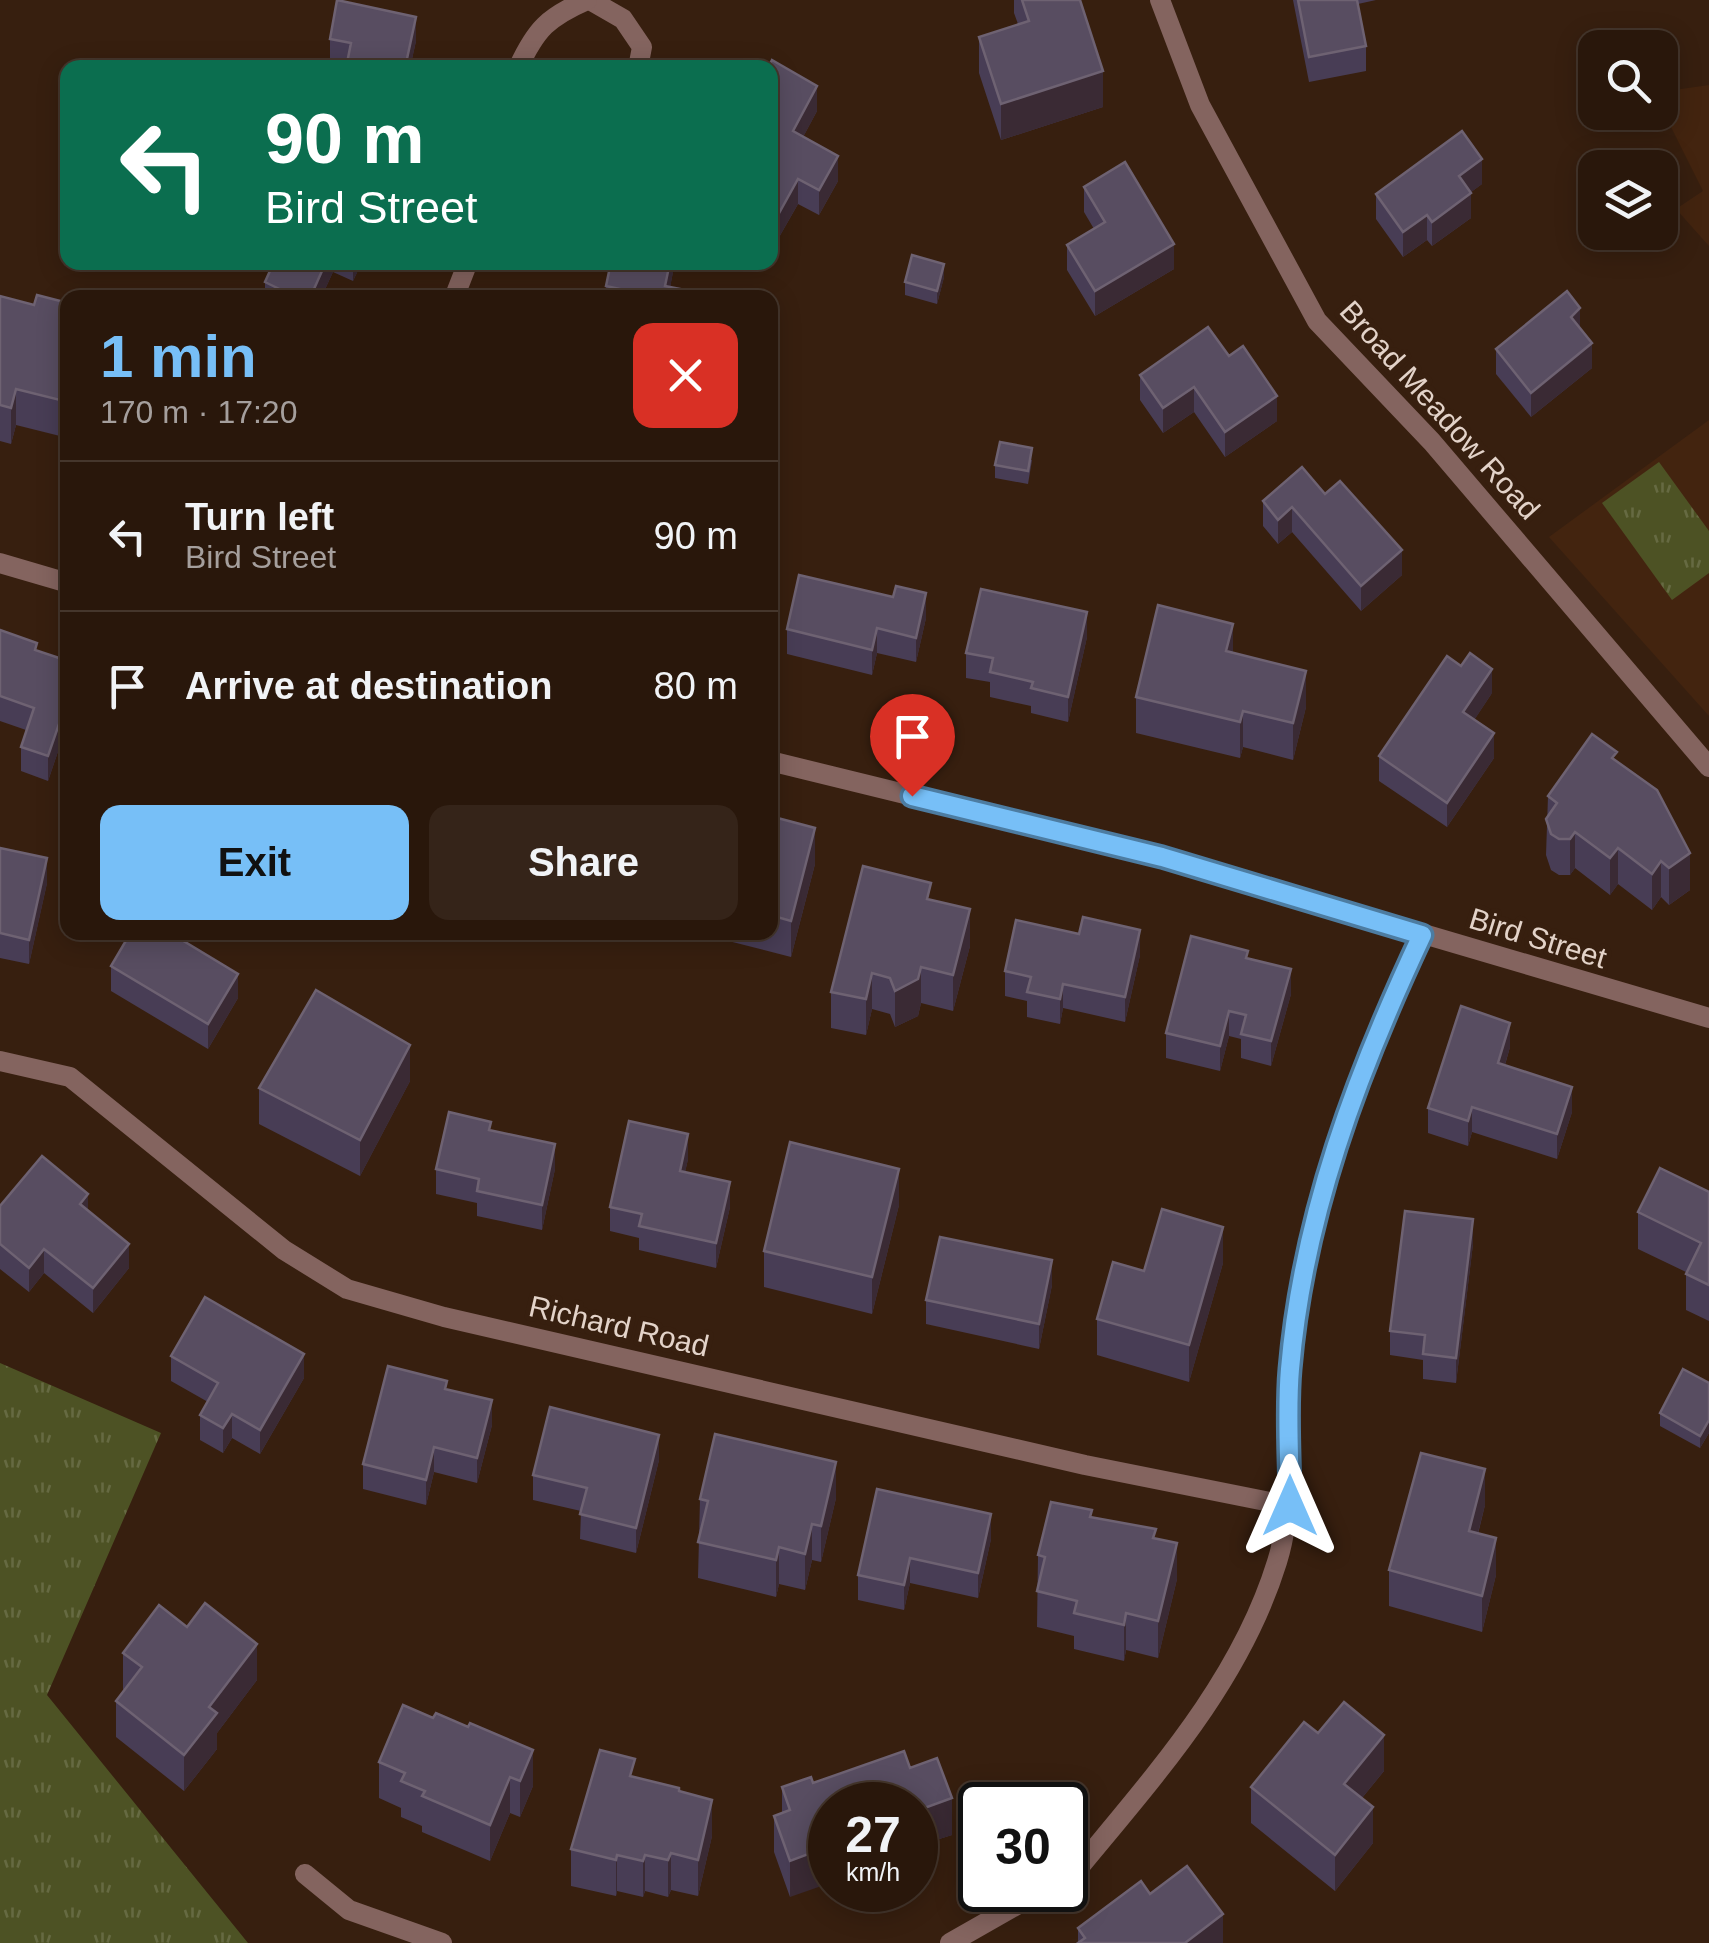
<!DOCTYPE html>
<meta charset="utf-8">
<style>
:root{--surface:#29170b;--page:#352419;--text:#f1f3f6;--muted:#a59f9d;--line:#45362c;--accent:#77bff7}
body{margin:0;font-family:Helvetica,sans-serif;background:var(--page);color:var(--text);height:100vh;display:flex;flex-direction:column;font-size:38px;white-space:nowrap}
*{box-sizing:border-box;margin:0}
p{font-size:32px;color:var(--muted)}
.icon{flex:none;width:55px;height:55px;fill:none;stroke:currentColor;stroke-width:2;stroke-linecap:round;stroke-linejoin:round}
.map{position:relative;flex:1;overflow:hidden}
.panel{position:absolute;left:60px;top:290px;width:718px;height:650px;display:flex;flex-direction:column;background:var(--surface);border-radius:20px;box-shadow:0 5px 25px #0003,0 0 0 2px var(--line)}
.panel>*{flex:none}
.top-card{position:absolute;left:60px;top:60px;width:718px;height:210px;border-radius:20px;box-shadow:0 5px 25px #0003,0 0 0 2px var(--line);background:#0b6e4f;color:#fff;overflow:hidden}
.controls{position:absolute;left:1578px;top:30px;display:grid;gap:20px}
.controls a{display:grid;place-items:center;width:100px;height:100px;border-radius:20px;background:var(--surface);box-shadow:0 5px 25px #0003,0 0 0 2px var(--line);font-size:50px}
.speed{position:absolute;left:808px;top:1782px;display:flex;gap:20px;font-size:50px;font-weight:700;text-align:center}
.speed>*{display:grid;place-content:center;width:130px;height:130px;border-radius:50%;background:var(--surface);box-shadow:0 5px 25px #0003,0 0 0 2px var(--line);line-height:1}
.speed small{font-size:25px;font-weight:400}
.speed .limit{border:5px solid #111;border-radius:15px;background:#fff;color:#111}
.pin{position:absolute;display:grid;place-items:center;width:85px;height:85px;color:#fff;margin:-102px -42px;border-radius:50% 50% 50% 0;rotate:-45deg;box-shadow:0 0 10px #0007}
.pin .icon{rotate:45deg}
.me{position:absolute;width:110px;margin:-55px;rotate:0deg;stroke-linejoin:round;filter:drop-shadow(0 0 8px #0008)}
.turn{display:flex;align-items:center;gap:35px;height:210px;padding:0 40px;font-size:45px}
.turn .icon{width:130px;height:130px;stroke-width:2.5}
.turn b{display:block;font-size:70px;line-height:85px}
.round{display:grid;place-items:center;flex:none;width:105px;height:105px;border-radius:20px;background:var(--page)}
.head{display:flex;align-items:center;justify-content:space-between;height:170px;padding:0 40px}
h1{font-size:60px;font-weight:700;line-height:75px;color:var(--accent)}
.button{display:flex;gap:20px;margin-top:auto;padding:20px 40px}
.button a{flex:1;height:115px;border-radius:20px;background:var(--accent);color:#111;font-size:40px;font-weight:700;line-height:115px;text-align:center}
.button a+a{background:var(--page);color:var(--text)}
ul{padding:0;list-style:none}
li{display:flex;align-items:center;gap:30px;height:150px;padding:0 40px;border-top:2px solid var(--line)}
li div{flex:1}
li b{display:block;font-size:38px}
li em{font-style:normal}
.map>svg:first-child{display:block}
</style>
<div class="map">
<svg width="1709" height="1943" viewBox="0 0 1709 1943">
<defs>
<pattern id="grass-tufts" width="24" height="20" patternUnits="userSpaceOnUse" patternTransform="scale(2.5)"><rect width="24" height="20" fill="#4d5224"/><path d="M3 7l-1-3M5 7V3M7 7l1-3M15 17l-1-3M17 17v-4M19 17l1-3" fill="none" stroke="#666a42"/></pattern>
</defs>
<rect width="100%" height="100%" fill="#371f0f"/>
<!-- built -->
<g fill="#43240f">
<path d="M1709,85V246L1676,209L1703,191L1660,105V92Z"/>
<path d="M1709,420V716L1549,537Z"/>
</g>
<!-- grass -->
<g fill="url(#grass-tufts)">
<path d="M1659,462L1709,531V573L1672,600L1602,503Z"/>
<path d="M0,1363L161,1433L47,1695L248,1943H0Z"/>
</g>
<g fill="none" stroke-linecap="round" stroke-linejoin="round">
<!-- minor -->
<g stroke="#84645f" stroke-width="20">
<path d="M590,0L623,19L642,47L638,68"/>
<path d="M518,68C536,29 548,17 587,0"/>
<path d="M454,298L468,262"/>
<path d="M0,563L68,583"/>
<path d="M770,761L1162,857L1709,1018"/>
<path d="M0,1061L70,1077L284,1250L347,1289L444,1317L1085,1465L1290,1506"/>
<path d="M305,1874L349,1910L442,1943"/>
<path d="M1065,1877L1077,1870C1155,1775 1240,1682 1277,1562C1298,1495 1282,1433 1290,1366C1298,1298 1310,1225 1331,1159C1355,1082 1388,1008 1422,935"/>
<path d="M950,1943L1043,1890"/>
</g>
<!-- tertiary -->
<path stroke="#84645f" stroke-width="20" d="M1160,0L1200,105L1317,321L1432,442L1709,767"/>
</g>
<!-- wall -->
<g fill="#483d55">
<path d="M1014,0H1080L1103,107L1001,140L979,73V37L1018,24L1014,13Z"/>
<path d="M1293,0H1376L1358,4L1366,46V71L1309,82Z"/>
<path d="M330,39L416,41L410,68H346L330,63Z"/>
<path d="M770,68L817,111L803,137L838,181L819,215L798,204L778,239L770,235Z"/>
<path d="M1482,184L1471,192V218L1432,246L1427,240L1403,257L1376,219V194Z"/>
<path d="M1084,187L1174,269L1095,316L1067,270V245L1094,229L1084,212Z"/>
<path d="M274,262H362L353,281L333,272L321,298H265V282Z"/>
<path d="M611,262H675L670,287L685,298H606V286Z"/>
<path d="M944,277L937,304L905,295V282Z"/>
<path d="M0,296L34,305L68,303V438L16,425L11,444L0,441Z"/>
<path d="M1208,327L1277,421L1225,457L1194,412L1163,433L1140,400V375Z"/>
<path d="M1580,329L1592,368L1531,417L1496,374V349Z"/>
<path d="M1032,460L1028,484L995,478V465Z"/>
<path d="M1325,494L1402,575L1361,611L1292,532L1278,544L1263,526V501Z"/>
<path d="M926,618L916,662L877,653L872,675L787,654V629Z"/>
<path d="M0,630L37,650L68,661V722L48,781L21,771V747L26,730L0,721Z"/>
<path d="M1087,637L1068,722L1031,713V706L990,697V682L966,678V653Z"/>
<path d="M1233,653L1306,707L1293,760L1243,747L1240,758L1136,733V697Z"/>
<path d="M1492,693L1474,720L1494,758L1447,827L1379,781V756Z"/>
<path d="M1617,761L1690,890L1669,905L1661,897L1652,910L1618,884L1610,895L1575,868L1570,875H1559L1551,870L1546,855L1548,796Z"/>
<path d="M770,816L815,864L791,957L697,933L770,932Z"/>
<path d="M0,848L47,883L29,964L0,958Z"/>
<path d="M931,900L970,946L953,1011L921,1003L918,1016L895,1027L890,1014L872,1009L866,1035L831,1028V992Z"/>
<path d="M184,932L183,941L238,998L208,1049L111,991V966Z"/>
<path d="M1140,955L1125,1022L1063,1008L1060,1024L1027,1017V1001L1005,996V971Z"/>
<path d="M1248,958L1291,994L1271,1066L1241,1058V1039L1229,1036L1220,1071L1166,1058V1033Z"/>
<path d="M1510,1047L1505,1065L1572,1112L1557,1159L1472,1132L1468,1146L1428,1133V1108Z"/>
<path d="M410,1081L360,1176L259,1124V1088Z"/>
<path d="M491,1130L555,1169L542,1230L477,1216V1203L436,1194V1169Z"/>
<path d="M688,1159L685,1172L730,1207L716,1268L639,1250V1238L610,1231V1207Z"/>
<path d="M1709,1192V1321L1686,1310V1272L1638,1249V1212Z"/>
<path d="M899,1205L872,1314L764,1287V1251Z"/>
<path d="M0,1206L88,1210L129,1268L93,1313L44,1273L29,1292L0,1269Z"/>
<path d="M1473,1244L1456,1383L1423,1379V1360L1390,1355V1331Z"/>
<path d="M1223,1263L1189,1382L1097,1355V1319L1144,1271Z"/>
<path d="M1052,1285L1039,1349L926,1324V1300Z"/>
<path d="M171,1356L304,1378L260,1454L232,1438L223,1453L200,1440V1415L208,1402L171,1381Z"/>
<path d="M1709,1383V1433L1700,1448L1660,1426V1413Z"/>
<path d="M447,1389L492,1425L477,1483L434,1472L426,1505L363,1489V1464Z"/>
<path d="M659,1460L636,1553L580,1539L581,1511L533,1500V1475Z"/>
<path d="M877,1489L991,1539L978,1598L910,1583L904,1610L858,1600V1575Z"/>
<path d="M836,1498L821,1562L812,1560L805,1590L779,1584L776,1597L698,1578L700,1499Z"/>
<path d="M1485,1505L1478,1534L1496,1575L1482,1632L1389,1606V1570Z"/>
<path d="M1092,1517L1156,1538L1177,1579L1158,1658L1126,1650L1124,1661L1074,1649V1636L1037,1627L1038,1555Z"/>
<path d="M123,1653L257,1680L217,1733V1749L184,1791L116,1737V1701L124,1690L123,1689Z"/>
<path d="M403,1705L533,1786L520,1817L510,1813L490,1861L422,1832V1826L401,1817V1808L379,1798V1762Z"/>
<path d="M1318,1733L1384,1771L1362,1798L1373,1843L1335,1891L1251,1823V1787Z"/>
<path d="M910,1768L952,1835L920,1845V1860L830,1805L790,1897L774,1852V1816L782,1813V1787Z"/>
<path d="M635,1777L679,1792L712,1836L698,1896L671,1890L668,1897L645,1891L643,1897L617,1891L616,1896L571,1886V1849Z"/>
<path d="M1150,1894L1223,1943H1078V1928Z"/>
</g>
<!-- shaded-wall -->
<g fill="#3a2a34">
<path d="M416,17V41L410,68H405Z"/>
<path d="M1103,71V107L1001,140V104Z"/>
<path d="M817,86V111L793,156V131Z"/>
<path d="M838,156V181L819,215V190Z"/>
<path d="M1482,159V184L1459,201V176Z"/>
<path d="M798,179V204L778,239V215Z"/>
<path d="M1471,193V218L1432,246V222Z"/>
<path d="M1427,215V240L1403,257V232Z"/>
<path d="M1174,244V269L1095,316V291Z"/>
<path d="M326,262H333V272L321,298H310Z"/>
<path d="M353,262H362L353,281Z"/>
<path d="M670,262H675L668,298L665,286Z"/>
<path d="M944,264V277L937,304V291Z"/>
<path d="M1580,308V333L1571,317Z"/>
<path d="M1592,343V368L1531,417V393Z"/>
<path d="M1194,387V412L1163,433V408Z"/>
<path d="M16,389V425L11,444V408Z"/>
<path d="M1277,396V421L1225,457V432Z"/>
<path d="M1292,507V532L1278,544V520Z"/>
<path d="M1402,550V575L1361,611V586Z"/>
<path d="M926,593V618L916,662V638Z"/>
<path d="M1087,612V637L1068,722V697Z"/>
<path d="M1233,624V660L1226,651Z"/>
<path d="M877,628V653L872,675V650Z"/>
<path d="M1492,669V693L1463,737V712Z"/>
<path d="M1306,671V707L1293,760V723Z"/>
<path d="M68,698V722L48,781V756Z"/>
<path d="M1243,711V747L1240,758V722Z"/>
<path d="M1494,733V758L1447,827V803Z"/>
<path d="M815,828V864L791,957V921Z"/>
<path d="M1575,832V868L1570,875V839Z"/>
<path d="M1618,848V884L1610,895V858Z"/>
<path d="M1690,853V890L1669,905V868Z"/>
<path d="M47,858V883L29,964V940Z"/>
<path d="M1661,861V897L1652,910V874Z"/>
<path d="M970,909V946L953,1011V975Z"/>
<path d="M1140,930V955L1125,1022V997Z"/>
<path d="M173,932H184V940L172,959Z"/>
<path d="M921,967V1003L918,1016L895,1027V991Z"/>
<path d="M1291,969V994L1271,1066V1041Z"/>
<path d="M872,973V1009L866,1035V999Z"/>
<path d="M238,974V998L208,1049V1024Z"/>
<path d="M1063,984V1008L1060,1024V999Z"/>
<path d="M1229,1011V1036L1220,1071V1046Z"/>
<path d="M1510,1023V1047L1498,1088V1063Z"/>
<path d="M410,1045V1081L360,1176V1140Z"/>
<path d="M1572,1087V1112L1557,1159V1134Z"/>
<path d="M1472,1107V1132L1468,1146V1121Z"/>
<path d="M688,1134V1159L680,1196V1171Z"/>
<path d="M555,1144V1169L542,1230V1205Z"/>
<path d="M899,1169V1205L872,1314V1277Z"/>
<path d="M730,1182V1207L716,1268V1243Z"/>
<path d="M88,1194V1219L80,1204Z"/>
<path d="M1473,1219V1244L1456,1383V1358Z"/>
<path d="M1223,1227V1263L1189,1382V1345Z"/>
<path d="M129,1244V1268L93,1313V1288Z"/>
<path d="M44,1249V1273L29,1292V1268Z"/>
<path d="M1052,1260V1285L1039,1349V1324Z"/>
<path d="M304,1354V1378L260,1454V1430Z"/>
<path d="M492,1400V1425L477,1483V1458Z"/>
<path d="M232,1414V1438L223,1453V1428Z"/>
<path d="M1709,1420V1433L1700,1448V1436Z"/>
<path d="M659,1435V1460L636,1553V1528Z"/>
<path d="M434,1447V1472L426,1505V1480Z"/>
<path d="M836,1462V1498L821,1562V1526Z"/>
<path d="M1485,1469V1505L1469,1568V1531Z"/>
<path d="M991,1514V1539L978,1598V1573Z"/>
<path d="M812,1524V1560L805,1590V1554Z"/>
<path d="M1496,1538V1575L1482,1632V1596Z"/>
<path d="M1177,1543V1579L1158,1658V1621Z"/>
<path d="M779,1547V1584L776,1597V1560Z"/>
<path d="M910,1558V1583L904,1610V1585Z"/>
<path d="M1126,1613V1650L1124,1661V1625Z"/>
<path d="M257,1644V1680L217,1733V1749L184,1791V1755L209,1707Z"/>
<path d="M1384,1735V1771L1344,1820V1784Z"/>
<path d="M533,1750V1786L520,1817V1781Z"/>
<path d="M510,1777V1813L490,1861V1825Z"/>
<path d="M952,1798V1835L920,1845V1860L915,1862L916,1811Z"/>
<path d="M712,1800V1836L698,1896V1860Z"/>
<path d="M1373,1807V1843L1335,1891V1855Z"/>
<path d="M830,1846V1883L790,1897V1861Z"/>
<path d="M671,1853V1890L668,1897V1860Z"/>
<path d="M617,1855V1891L616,1896V1860Z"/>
<path d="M645,1855V1891L643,1897V1861Z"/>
<path d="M1223,1914V1943H1185Z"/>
</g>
<!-- building -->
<g fill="#584d61" stroke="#6e6272" stroke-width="2.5">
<path d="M337,0L416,17L405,68H346L351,43L330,39Z"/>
<path d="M1022,0H1080L1103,71L1001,104L979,37L1029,21Z"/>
<path d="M1298,0H1357L1366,46L1309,57Z"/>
<path d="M772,60L817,86L793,131L838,156L819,190L798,179L778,215L770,210V68H768Z"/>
<path d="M1462,131L1482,159L1459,176L1471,193L1432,222L1427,215L1403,232L1376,194Z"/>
<path d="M1125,162L1174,244L1095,291L1067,245L1105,222L1084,187Z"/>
<path d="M912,255L944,264L937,291L905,282Z"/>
<path d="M274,262H326L310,298H298L265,282Z"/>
<path d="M611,262H670L665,286L685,290L683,298H631L633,292L606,286Z"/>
<path d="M1567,291L1580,308L1571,317L1592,343L1531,393L1496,349Z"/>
<path d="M37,295L68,303V402L16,389L11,408L0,405V296L34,305Z"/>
<path d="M1208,327L1229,356L1243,346L1277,396L1225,432L1194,387L1163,408L1140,375Z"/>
<path d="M1000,442L1032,448L1028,471L995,465Z"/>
<path d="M1302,467L1325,494L1340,481L1402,550L1361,586L1292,507L1278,520L1263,501Z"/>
<path d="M799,575L893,597L896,586L926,593L916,638L877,628L872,650L787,629Z"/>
<path d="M981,589L1087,612L1068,697L1031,688L1033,682L990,672L993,658L966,653Z"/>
<path d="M1158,605L1233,624L1226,651L1306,671L1293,723L1243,711L1240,722L1136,697Z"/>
<path d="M0,630L37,643L35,650L68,661V698L48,756L21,747L34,708L0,696Z"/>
<path d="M1470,653L1492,669L1463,712L1494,733L1447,803L1379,756L1447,656L1461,666Z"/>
<path d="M1592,734L1617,752L1612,758L1657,790L1690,853L1669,868L1661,861L1652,874L1618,848L1610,858L1575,832L1570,839H1559L1551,834L1546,819L1557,803L1548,796Z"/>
<path d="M770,816L815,828L791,921L770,915Z"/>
<path d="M0,848L47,858L29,940L0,933Z"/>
<path d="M863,866L931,883L927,899L970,909L953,975L921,967L918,979L895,991L890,978L872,973L866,999L831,992Z"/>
<path d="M1083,917L1140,930L1125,997L1063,984L1060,999L1027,992L1031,977L1005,971L1016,920L1079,934Z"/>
<path d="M131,932H173L172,934L238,974L208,1024L111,966Z"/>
<path d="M1191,936L1248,951L1246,958L1291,969L1271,1041L1241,1034L1246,1015L1229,1011L1220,1046L1166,1033Z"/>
<path d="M316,990L410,1045L360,1140L259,1088Z"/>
<path d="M1461,1006L1510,1023L1498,1063L1572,1087L1557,1134L1472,1107L1468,1121L1428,1108Z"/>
<path d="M449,1112L491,1122L489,1130L555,1144L542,1205L477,1191L479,1179L436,1169Z"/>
<path d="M629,1121L688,1134L680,1171L730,1182L716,1243L639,1226L642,1214L610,1207Z"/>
<path d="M790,1142L899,1169L872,1277L764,1251Z"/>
<path d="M42,1156L88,1194L80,1204L129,1244L93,1288L44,1249L29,1268L0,1244V1206Z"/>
<path d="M1660,1168L1709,1192V1285L1686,1274L1701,1243L1638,1212Z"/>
<path d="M1162,1209L1223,1227L1189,1345L1097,1319L1113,1262L1144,1271Z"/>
<path d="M1405,1211L1473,1219L1456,1358L1423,1354L1425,1335L1390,1331Z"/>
<path d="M940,1237L1052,1260L1039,1324L926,1300Z"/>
<path d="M205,1297L304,1354L260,1430L232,1414L223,1428L200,1415L218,1383L171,1356Z"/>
<path d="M388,1366L447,1381L445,1389L492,1400L477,1458L434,1447L426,1480L363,1464Z"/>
<path d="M1683,1369L1709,1383V1420L1700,1436L1660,1413Z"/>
<path d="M550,1407L659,1435L636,1528L580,1514L587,1488L533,1475Z"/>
<path d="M715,1434L836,1462L821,1526L812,1524L805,1554L779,1547L776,1560L698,1542L708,1501L700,1499Z"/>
<path d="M1421,1453L1485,1469L1469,1531L1496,1538L1482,1596L1389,1570Z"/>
<path d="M877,1489L991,1514L978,1573L910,1558L904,1585L858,1575Z"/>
<path d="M1051,1502L1092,1510L1090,1517L1156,1529L1153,1538L1177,1543L1158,1621L1126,1613L1124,1625L1074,1613L1077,1601L1037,1591L1045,1557L1038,1555Z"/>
<path d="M205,1603L257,1644L209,1707L217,1713L184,1755L116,1701L142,1667L123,1653L159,1605L187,1627Z"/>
<path d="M1344,1702L1384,1735L1344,1784L1373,1807L1335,1855L1251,1787L1304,1722L1318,1733Z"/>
<path d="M403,1705L433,1718L436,1713L468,1727L470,1723L533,1750L520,1781L510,1777L490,1825L422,1796L425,1791L401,1781L405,1773L379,1762Z"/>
<path d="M600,1750L635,1759L630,1776L679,1788V1791L712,1800L698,1860L671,1853L668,1860L645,1855L643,1861L617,1855L616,1860L571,1849Z"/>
<path d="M904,1751L910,1768L937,1758L952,1798L916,1811L920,1824L915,1826V1805H830V1846L790,1861L774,1816L790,1810L782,1787L811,1777L813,1783Z"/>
<path d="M1187,1866L1223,1914L1185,1943H1078L1085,1938L1078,1928L1141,1881L1150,1894Z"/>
</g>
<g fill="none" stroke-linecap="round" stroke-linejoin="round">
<!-- route casing -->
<g stroke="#4d7ca1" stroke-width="25">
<path id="route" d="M912,796L1162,857L1422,935C1357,1073 1303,1216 1290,1369C1286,1414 1290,1461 1290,1506"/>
</g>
<!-- route -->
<use href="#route" stroke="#77bff7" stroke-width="18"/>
</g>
<g text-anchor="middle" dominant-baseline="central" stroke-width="10" stroke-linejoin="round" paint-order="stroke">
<!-- street labels -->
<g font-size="30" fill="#e3d3c9" stroke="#371f0f">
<text transform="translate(1440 410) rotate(48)">Broad Meadow Road</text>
<text transform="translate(1538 938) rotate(17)">Bird Street</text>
<text transform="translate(619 1326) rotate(13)">Richard Road</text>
</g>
</g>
</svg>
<div class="controls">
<a><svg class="icon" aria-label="search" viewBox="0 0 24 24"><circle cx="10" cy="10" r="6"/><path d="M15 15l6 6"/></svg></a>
<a><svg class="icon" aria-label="layers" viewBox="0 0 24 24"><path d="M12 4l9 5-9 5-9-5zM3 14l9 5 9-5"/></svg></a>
</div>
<div class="speed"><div>27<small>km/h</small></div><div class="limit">30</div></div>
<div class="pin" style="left:912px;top:796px;background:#d93025"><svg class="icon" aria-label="arrive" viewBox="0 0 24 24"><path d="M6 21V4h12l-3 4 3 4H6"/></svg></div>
<svg class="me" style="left:1290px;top:1506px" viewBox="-20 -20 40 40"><path d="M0-17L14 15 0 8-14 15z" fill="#77bff7" stroke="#fff" stroke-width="4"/></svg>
<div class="top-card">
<div class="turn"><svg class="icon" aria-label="left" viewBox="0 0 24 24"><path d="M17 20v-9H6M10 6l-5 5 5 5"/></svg><div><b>90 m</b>Bird Street</div></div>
</div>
<section class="panel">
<div class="head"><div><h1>1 min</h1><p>170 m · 17:20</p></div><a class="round" style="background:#d93025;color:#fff"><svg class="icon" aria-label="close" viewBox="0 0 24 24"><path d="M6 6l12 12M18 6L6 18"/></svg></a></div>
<ul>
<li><svg class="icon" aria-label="left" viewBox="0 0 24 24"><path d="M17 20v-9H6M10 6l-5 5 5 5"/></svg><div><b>Turn left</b><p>Bird Street</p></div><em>90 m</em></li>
<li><svg class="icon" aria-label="arrive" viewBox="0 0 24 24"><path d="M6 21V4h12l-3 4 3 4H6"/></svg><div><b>Arrive at destination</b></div><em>80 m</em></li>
</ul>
<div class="button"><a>Exit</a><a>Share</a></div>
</section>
</div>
